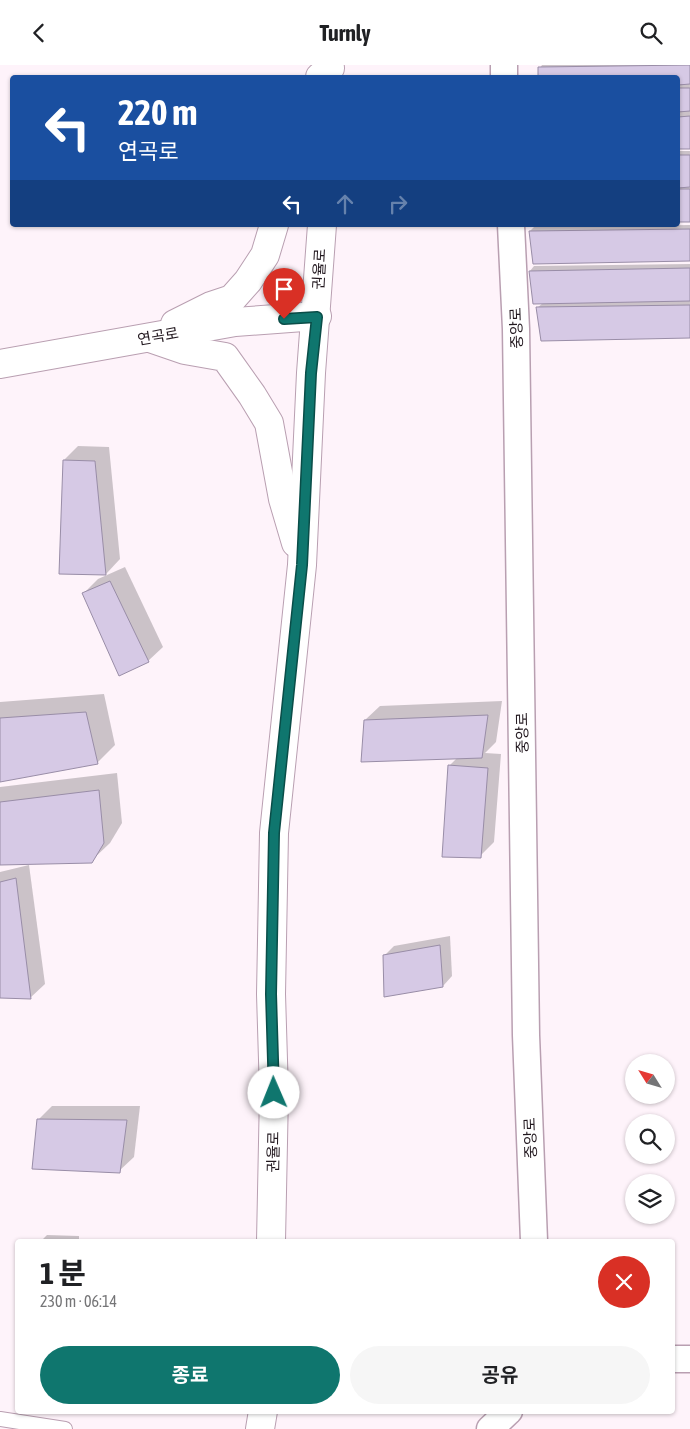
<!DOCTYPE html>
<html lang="ko">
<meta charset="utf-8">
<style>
:root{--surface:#fff;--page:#f6f6f6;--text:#202124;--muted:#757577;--accent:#0f766e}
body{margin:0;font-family:"Asap Condensed","Noto Sans KR",sans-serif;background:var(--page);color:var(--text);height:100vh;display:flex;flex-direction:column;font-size:19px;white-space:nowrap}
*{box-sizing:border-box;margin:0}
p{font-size:16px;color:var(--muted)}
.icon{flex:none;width:28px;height:28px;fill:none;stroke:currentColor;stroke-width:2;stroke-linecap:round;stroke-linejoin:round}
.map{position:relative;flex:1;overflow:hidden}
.drawer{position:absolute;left:15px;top:1174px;width:660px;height:175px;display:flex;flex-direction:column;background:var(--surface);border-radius:5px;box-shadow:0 1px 4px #0004}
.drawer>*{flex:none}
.guide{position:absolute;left:10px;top:10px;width:670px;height:152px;border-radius:5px;box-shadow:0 1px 4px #0004;background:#1a4fa0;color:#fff;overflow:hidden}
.needle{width:32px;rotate:307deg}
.tools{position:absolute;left:625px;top:989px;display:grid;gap:10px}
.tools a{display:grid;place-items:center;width:50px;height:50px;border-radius:50%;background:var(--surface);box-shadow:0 1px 4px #0004;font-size:25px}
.pin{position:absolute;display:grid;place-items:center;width:42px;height:42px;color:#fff;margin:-51px -21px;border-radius:50% 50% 50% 0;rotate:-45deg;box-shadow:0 0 5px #0007}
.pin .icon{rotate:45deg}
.me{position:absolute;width:55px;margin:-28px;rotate:359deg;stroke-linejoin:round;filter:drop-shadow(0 0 4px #0008)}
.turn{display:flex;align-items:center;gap:18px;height:105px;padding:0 25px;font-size:22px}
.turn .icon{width:65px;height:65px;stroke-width:2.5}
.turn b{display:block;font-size:35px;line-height:42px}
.lanes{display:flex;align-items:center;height:48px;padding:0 25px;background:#0003;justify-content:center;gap:25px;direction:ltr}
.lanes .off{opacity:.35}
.round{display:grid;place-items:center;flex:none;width:52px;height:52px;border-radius:26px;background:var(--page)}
.summary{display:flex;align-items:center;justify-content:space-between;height:85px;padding:0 25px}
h1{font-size:30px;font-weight:700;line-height:38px}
.button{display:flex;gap:10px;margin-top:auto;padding:10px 25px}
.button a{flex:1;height:58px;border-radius:30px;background:var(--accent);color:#fff;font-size:20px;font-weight:700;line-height:58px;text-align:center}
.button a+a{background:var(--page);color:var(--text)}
header{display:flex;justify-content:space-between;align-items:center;height:65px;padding:0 25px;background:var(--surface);font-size:22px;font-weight:700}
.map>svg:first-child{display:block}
</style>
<header><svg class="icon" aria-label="back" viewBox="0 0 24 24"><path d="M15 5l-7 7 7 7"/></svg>Turnly<svg class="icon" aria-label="search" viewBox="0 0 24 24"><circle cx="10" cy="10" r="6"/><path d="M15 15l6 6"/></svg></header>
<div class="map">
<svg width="690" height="1364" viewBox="0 0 690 1364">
<rect width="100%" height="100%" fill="#fef3fa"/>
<!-- shadow -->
<g fill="#0003">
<path d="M542,0H690V83H678V12H539L540,3Z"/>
<rect x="678" y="86" width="12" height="70"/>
<path d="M690,160V195L530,166L534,162Z"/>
<path d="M690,199V272L537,243L543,238L530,206L534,201Z"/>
<path d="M78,381L109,382L120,494L106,509L60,508L64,395Z"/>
<path d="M125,502L163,582L148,596L84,528L98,514Z"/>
<path d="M104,629L115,680L97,698L0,715V637Z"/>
<path d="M502,636L496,677L485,688L501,689L494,777L480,791L449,701L458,692L365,655L380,641Z"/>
<path d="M117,708L122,758L110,778L91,796L0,799V722Z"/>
<path d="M29,800L45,919L30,933L0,932V807Z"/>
<path d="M450,871L452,911L443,921L384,891L394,881Z"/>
<path d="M52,1041H140L134,1092L119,1106L38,1055Z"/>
<path d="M47,1170L79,1171V1176H41Z"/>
</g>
<!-- building -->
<g fill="#d6c9e5" stroke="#998da7">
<path d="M690,0V19L678,20V12H538V2Z"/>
<path d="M678,23H690V46L678,47Z"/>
<path d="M690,51V84H678V52Z"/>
<path d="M678,90H690V122L678,123Z"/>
<rect x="678" y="124" width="12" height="33"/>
<path d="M690,164V196L533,199L529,166Z"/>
<path d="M690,203V236L533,239L529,206Z"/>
<path d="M690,240V273L541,276L536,242Z"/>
<path d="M63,395L95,396L106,510L59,509Z"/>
<path d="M110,516L149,597L119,611L82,528Z"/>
<path d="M86,647L98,699L0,717V653Z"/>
<path d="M488,650L482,693L361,697L364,655Z"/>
<path d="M448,700L488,703L481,793L442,792Z"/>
<path d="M99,725L104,778L92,798L0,800V737Z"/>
<path d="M16,813L31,934L0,933V817Z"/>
<path d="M440,880L443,922L384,932L383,890Z"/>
<path d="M37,1054L127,1055L120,1108L32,1104Z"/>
</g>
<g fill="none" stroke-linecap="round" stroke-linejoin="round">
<!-- lane casing -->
<g stroke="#b99fb1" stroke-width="16">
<path id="lane" d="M0,1354L65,1364"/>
</g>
<!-- street casing -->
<g stroke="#b99fb1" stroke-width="29">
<g id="street">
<path d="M504,0V12"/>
<path d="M511,160L516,264L526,970L534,1176"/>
<path d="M672,1294H690"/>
<path d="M490,1364L509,1346"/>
</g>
</g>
<!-- secondary casing -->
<g stroke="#b99fb1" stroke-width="30">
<g id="secondary">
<path d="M320,12L330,3"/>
<path d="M175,259L211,241L232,234L248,216L265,190L274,160"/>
<path d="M150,273L185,285L225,292L252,330L269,358L283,434L296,478"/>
<path d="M0,299L235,257L317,251"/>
<path d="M271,1176L274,1028L271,929L274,768L302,500L311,308L322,160"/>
<path d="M260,1364L263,1346"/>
</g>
</g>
<!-- lane -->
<use href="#lane" stroke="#fff" stroke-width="14"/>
<!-- street -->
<use href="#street" stroke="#fff" stroke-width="26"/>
<!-- secondary -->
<use href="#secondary" stroke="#fff" stroke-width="28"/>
</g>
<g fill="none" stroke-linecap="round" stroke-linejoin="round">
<!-- route casing -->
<g stroke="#0a4d48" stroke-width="12">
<path id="route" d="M274,1028L271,929L274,768L302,500L311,308L317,252L284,254"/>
</g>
<!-- route -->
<use href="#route" stroke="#0f766e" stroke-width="9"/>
</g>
<g text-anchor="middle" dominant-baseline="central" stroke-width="5" stroke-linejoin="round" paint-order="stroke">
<!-- street labels -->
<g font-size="15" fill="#22181f" stroke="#fff">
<text transform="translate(319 204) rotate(-87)">권율로</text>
<text transform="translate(516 263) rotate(-92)">중앙로</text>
<text transform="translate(158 271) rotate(-10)">연곡로</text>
<text transform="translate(522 668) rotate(-91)">중앙로</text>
<text transform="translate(530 1073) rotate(-92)">중앙로</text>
<text transform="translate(273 1087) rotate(-89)">권율로</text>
</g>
</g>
</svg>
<div class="tools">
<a><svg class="needle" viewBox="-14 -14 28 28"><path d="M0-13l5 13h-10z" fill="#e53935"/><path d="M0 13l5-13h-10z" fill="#757577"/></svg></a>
<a><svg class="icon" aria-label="search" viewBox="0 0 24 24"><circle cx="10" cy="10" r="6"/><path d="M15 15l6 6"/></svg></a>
<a><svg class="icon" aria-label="layers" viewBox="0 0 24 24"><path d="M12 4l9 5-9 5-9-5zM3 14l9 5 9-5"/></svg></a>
</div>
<div class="pin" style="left:284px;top:254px;background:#d93025"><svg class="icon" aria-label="arrive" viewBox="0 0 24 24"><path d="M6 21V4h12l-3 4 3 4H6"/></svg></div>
<svg class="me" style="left:274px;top:1028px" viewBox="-20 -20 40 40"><circle r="19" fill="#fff"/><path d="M0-13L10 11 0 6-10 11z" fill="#0f766e"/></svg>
<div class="guide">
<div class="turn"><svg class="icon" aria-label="left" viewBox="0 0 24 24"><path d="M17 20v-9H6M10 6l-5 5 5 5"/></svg><div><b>220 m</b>연곡로</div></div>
<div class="lanes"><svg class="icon" aria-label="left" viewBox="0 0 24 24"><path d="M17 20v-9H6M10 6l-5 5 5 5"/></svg><svg class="icon off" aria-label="ahead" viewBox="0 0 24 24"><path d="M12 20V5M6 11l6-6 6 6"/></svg><svg class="icon off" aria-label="right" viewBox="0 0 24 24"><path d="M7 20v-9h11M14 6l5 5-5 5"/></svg></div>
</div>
<section class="drawer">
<div class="summary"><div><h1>1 분</h1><p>230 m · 06:14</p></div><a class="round" style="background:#d93025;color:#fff"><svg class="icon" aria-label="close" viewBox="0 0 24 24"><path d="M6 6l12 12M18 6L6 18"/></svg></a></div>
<div class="button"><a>종료</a><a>공유</a></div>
</section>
</div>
